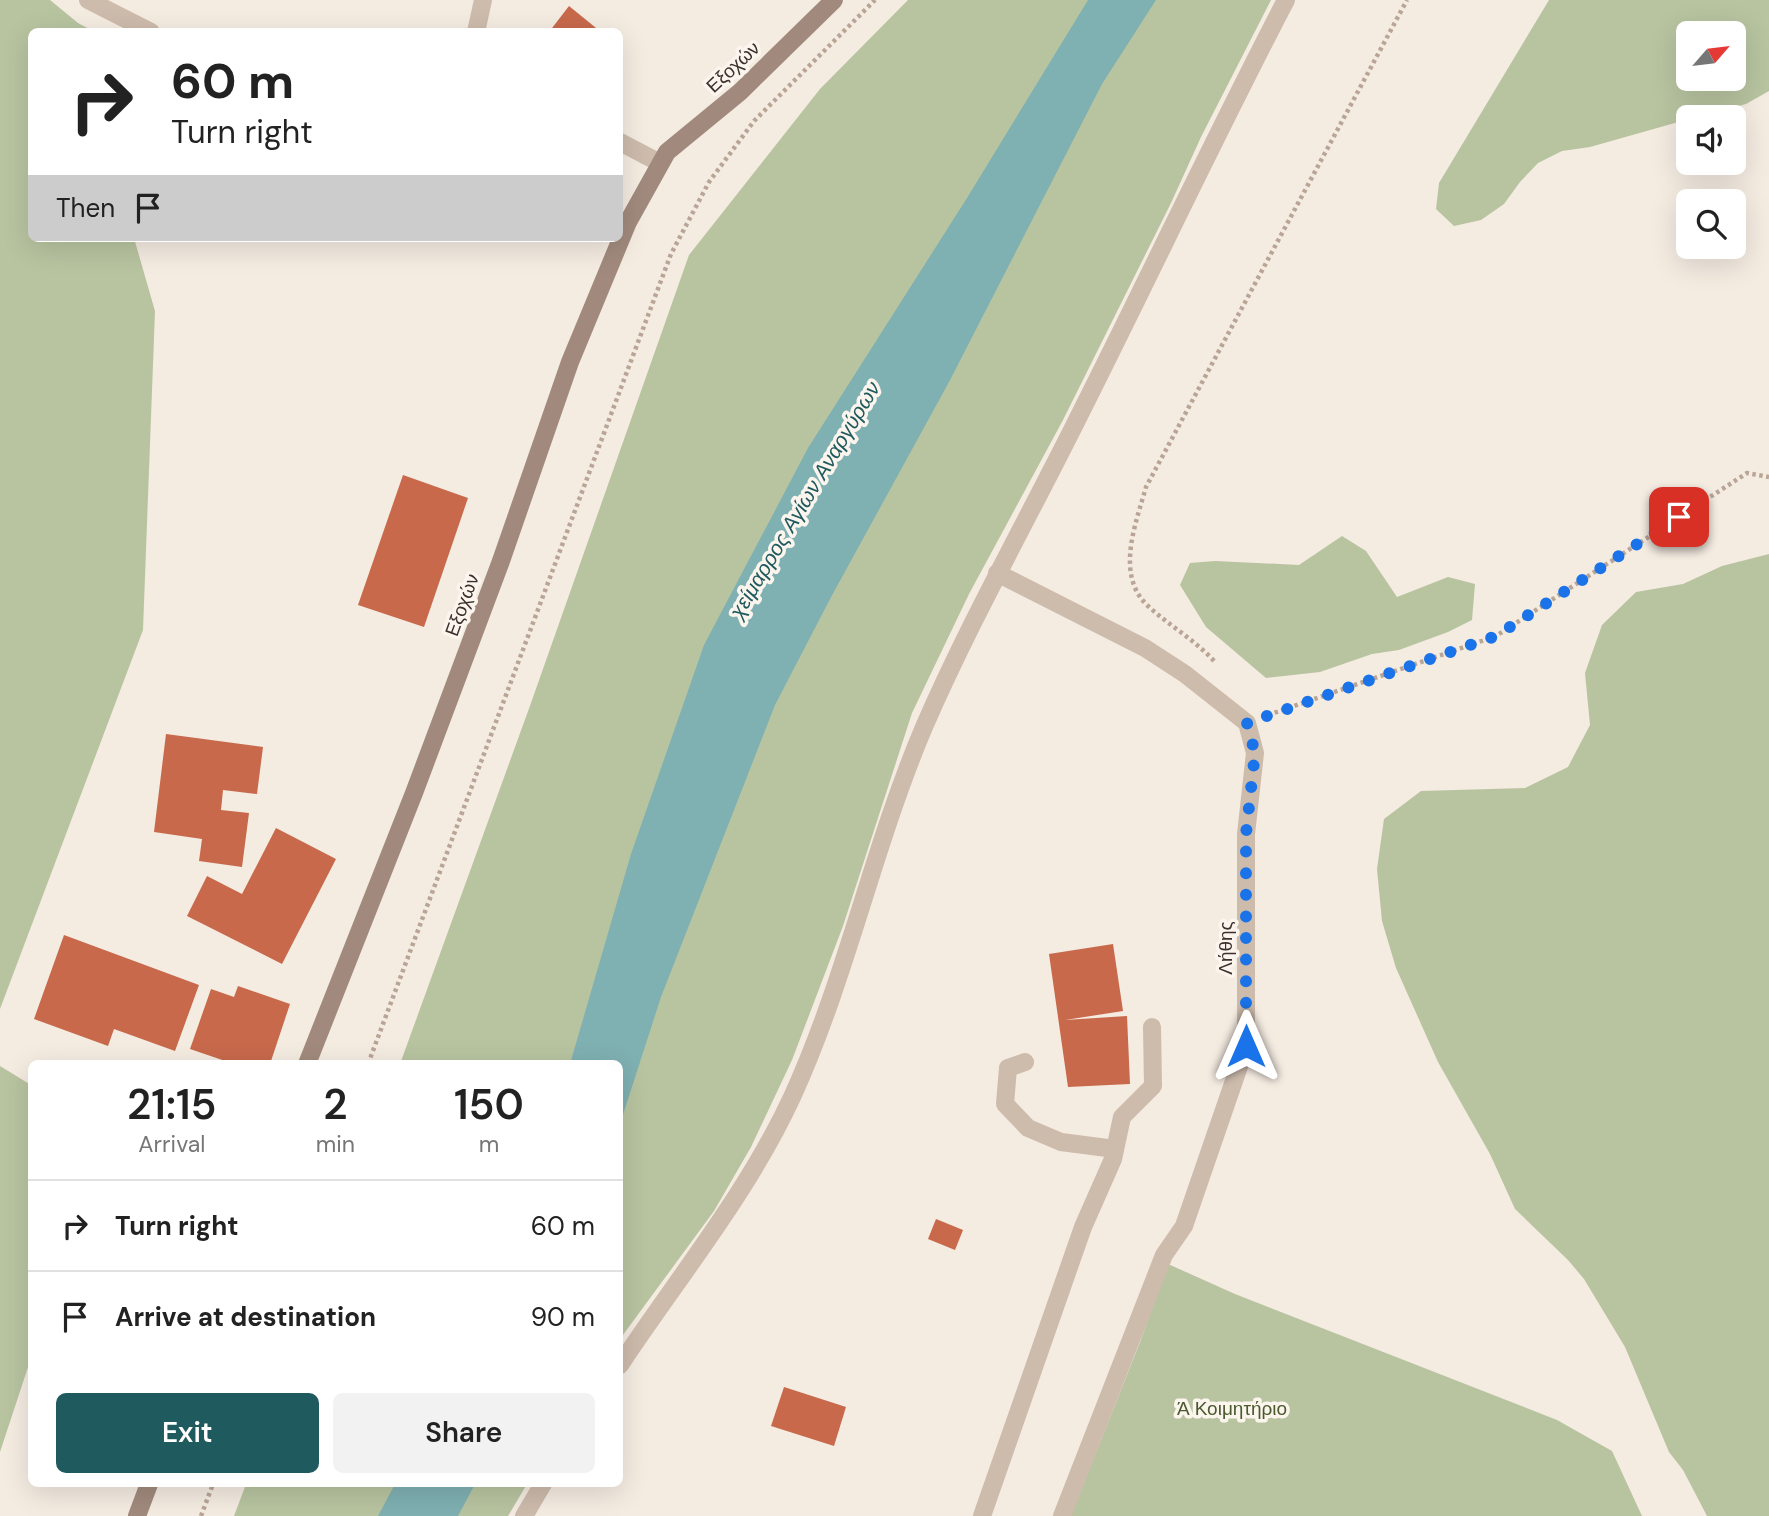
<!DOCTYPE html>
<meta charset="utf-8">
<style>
:root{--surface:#fff;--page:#f2f2f2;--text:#222;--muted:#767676;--line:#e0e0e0;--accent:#1f5a5e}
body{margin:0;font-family:"DM Sans",sans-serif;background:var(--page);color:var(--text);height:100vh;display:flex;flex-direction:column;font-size:26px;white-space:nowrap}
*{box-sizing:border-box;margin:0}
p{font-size:23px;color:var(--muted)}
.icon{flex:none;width:38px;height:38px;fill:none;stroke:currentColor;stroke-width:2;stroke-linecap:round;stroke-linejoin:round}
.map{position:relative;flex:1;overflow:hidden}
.side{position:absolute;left:28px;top:1060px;width:595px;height:427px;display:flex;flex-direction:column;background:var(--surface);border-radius:10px;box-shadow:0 7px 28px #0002}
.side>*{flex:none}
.guide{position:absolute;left:28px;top:28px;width:595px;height:214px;border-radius:10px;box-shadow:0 7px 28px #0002;background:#fff;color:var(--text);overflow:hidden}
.needle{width:46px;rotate:62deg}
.buttons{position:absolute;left:1676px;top:21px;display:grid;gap:14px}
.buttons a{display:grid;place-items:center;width:70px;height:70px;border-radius:10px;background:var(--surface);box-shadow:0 7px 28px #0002;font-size:35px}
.pin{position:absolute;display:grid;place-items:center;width:60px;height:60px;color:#fff;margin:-30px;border-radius:14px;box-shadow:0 4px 10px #0006}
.me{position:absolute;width:77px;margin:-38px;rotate:0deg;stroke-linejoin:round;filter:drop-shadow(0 0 5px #0008)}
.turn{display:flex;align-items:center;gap:24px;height:147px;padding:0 28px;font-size:32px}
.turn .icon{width:91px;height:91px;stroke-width:2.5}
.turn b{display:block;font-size:49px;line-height:60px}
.then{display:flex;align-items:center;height:66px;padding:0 28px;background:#0003;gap:14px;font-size:26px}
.eta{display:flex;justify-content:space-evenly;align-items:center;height:119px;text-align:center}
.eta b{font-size:42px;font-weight:600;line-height:49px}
.action{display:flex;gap:14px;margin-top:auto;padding:14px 28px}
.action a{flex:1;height:80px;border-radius:10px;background:var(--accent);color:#fff;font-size:28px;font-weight:600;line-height:80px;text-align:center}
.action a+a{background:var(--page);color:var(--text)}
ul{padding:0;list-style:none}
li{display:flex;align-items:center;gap:21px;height:91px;padding:0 28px;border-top:2px solid var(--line)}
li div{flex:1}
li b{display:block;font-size:26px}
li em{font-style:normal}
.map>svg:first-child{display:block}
</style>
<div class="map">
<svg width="1769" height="1516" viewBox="0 0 1769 1516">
<rect width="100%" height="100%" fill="#f4ebe1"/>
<!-- green -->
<g fill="#b8c4a0" fill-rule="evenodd">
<path d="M0,0H50L78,23L93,31L32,32V238H134L155,311L143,630L0,1009Z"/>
<path d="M908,0H1271L1201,137L1171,203L1063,420L969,594L912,713L843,926L792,1060L751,1147L714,1211L620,1339V1064H400L531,703L689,255L820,89Z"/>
<path d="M1549,0H1769V91L1746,104L1697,117H1689V119L1590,147L1562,151L1538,163L1520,182L1504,204L1481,220L1454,226L1436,209L1439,183ZM1734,33V79H1689V33Z"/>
<path d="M1342,536L1366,551L1397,597L1448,577L1475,584L1472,620L1448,632L1399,650L1372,654L1320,672L1266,678L1206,627L1180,585L1190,563L1215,561L1299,565Z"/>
<path d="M1769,554V1516H1707L1683,1470L1669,1452L1625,1347L1584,1279L1568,1260L1515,1209L1490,1154L1438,1062L1396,968L1382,921L1377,869L1384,819L1421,791L1525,788L1568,767L1590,725L1585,673L1602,625L1636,592L1683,584L1722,566Z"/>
<path d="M0,1066L31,1085V1358L0,1452Z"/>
<path d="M1168,1264L1235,1294L1557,1420L1612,1451L1642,1516H1071L1140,1342Z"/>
<path d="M246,1484H527L508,1516H234Z"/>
</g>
<!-- water -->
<g fill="#7fb0b2">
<path d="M1088,0H1156L1102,84L949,382L830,599L775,705L661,997L620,1124V1064H570L631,854L704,645L808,448L967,198Z"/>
<path d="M395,1484H475L458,1516H378Z"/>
</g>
<!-- building -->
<g fill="#c8694b">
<path d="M569,6L601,32H549Z"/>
<path d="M403,475L468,498L424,627L358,605Z"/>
<path d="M166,734L263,747L257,794L223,790L221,810L249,813L242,867L199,861L202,839L154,832Z"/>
<path d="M276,828L336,859L282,964L187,916L207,876L242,894Z"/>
<path d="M64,935L199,985L175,1051L114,1029L108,1046L34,1019Z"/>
<path d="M1113,944L1123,1011L1065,1020L1127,1016L1130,1084L1068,1087L1049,954Z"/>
<path d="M238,986L290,1004L270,1064H234L190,1049L211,989L234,997Z"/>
<path d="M936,1219L963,1230L955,1250L928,1239Z"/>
<path d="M784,1387L846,1407L834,1446L771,1426Z"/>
</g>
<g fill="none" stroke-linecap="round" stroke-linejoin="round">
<!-- path -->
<g stroke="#b9a596" stroke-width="4.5" stroke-dasharray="3.5 3.5" stroke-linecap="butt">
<path d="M1214,661C1194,639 1168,625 1147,605C1115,574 1136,523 1146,487L1407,0"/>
<path d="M1268,715L1496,636L1747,473L1769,477"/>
<path d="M368,1064L671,254L709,182L754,121L875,0"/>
<path d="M201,1516L213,1484"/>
</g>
<!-- lane -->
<g stroke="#cdbbac" stroke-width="18">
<path d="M1025,1062L1008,1068L1005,1104L1028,1128L1061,1142L1115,1149"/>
<path d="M982,1516L1083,1227L1113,1159L1122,1117L1153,1086L1152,1027"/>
</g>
<!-- street -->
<g stroke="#cdbbac" stroke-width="18">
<path d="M88,0L151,32"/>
<path d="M476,32L483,0"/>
<path d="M620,142L660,163"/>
<path d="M997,573L1145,648L1185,674L1247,723L1255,753L1246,834V1046L1184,1226L1164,1255L1062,1516"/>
<path d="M620,1365C679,1276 748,1193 793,1095C847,976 873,847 924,727C971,619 1029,517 1081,412C1150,275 1215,136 1286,0"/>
<path d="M524,1516L543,1484"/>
</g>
<!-- secondary -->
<g stroke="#a18a7d" stroke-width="18">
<path d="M307,1064L414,793L501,561L570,362L628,222L667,152L740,92L834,0"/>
<path d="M137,1516L149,1484"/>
</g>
</g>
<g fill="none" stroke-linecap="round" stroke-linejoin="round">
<!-- route -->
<path stroke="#1a73e8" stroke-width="12" stroke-dasharray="0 21.6" d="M1246,1046V834L1255,753L1247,723L1496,636L1679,517"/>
</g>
<g text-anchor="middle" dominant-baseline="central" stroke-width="7" stroke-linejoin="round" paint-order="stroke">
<!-- street labels -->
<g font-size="19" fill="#3b302b" stroke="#fbf5ee">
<text transform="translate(733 67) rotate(-43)">Εξοχών</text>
<text transform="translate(462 605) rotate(-70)">Εξοχών</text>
<text transform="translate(1225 948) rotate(-90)">Λήθης</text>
</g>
<!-- park labels -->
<g font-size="19" fill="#4a5a2e" stroke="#fbf5ee">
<text x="1232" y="1408">Ά Κοιμητήριο</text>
</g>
<!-- water labels -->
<g font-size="21" font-style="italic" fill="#1f5a5e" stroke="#fbf5ee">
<text transform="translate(805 500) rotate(-59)">χείμαρρος Αγίων Αναργύρων</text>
</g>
</g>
</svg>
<div class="buttons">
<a><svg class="needle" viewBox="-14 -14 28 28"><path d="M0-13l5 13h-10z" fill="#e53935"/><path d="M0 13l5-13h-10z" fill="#767676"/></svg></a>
<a><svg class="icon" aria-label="sound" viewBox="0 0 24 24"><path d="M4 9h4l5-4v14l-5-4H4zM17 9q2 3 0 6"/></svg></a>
<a><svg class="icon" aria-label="search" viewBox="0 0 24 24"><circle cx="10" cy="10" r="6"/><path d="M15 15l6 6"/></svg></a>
</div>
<div class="pin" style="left:1679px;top:517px;background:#d93025"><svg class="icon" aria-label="arrive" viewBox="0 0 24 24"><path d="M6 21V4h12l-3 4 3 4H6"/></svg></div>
<svg class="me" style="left:1246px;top:1046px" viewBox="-20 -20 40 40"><path d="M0-17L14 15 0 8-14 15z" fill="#1a73e8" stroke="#fff" stroke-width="4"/></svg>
<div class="guide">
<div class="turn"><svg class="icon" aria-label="right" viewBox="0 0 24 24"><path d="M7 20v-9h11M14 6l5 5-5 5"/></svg><div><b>60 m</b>Turn right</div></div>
<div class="then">Then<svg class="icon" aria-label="arrive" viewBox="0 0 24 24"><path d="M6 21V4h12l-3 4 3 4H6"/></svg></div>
</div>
<section class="side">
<div class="eta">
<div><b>21:15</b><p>Arrival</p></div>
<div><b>2</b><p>min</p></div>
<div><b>150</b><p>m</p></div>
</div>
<ul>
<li><svg class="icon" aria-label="right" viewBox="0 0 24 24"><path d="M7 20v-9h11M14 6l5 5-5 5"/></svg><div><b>Turn right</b></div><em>60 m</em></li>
<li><svg class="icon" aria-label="arrive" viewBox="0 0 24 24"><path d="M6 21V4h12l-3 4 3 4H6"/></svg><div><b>Arrive at destination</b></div><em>90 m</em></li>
</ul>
<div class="action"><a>Exit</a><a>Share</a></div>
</section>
</div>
